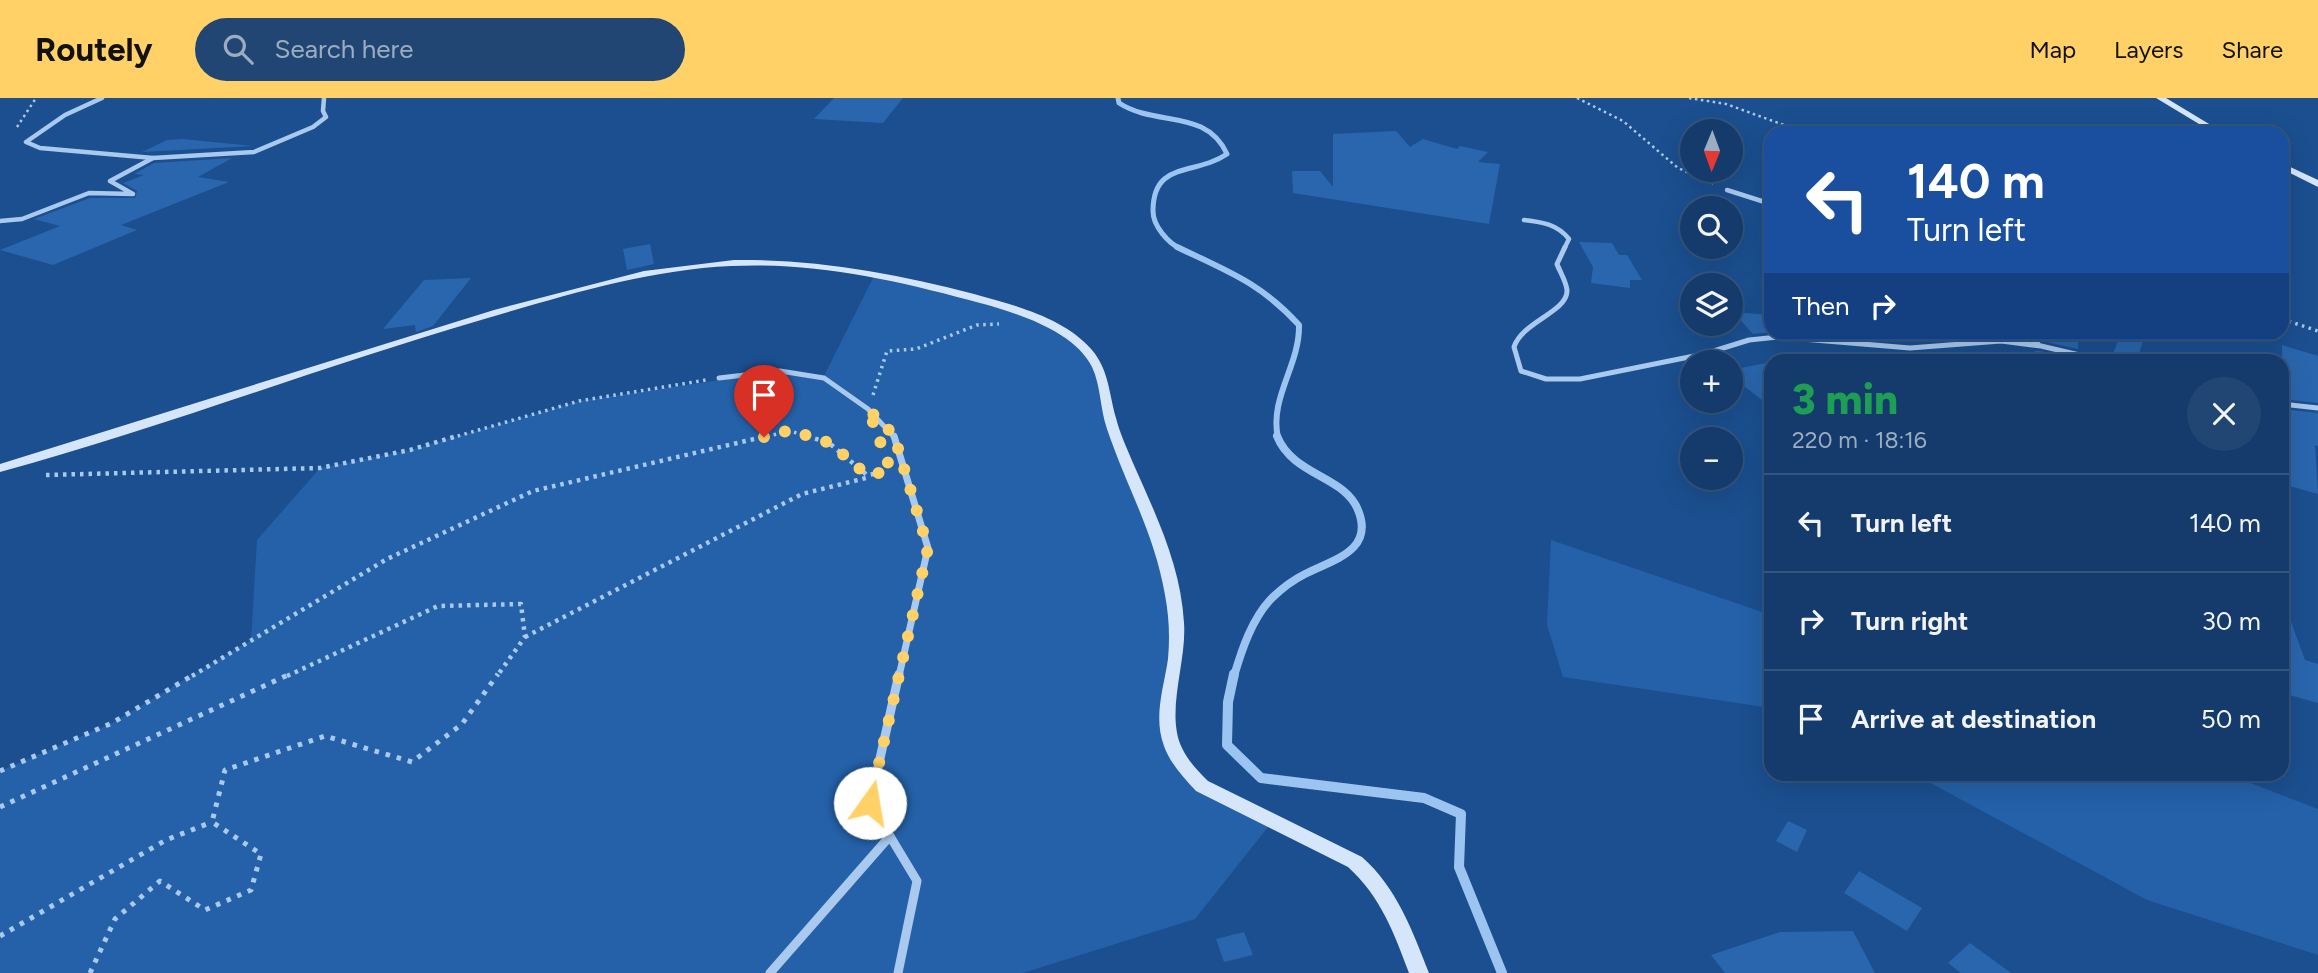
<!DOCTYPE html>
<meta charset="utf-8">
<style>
:root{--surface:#143b6b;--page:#214673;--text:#f1f3f6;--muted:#9dadc1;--line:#33557e;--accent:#ffd166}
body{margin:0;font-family:Figtree,sans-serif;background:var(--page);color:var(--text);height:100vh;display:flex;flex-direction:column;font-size:26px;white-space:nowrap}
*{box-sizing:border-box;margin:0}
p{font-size:23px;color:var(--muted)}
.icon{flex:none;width:38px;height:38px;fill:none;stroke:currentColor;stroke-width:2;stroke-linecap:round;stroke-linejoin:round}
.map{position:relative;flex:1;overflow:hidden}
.details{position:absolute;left:1764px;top:256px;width:525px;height:427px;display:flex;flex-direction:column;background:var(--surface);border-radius:21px;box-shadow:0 7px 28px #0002,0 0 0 2px var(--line)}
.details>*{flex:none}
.top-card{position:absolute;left:1764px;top:28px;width:525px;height:214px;border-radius:21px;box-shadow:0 7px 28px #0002,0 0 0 2px var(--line);background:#1a4fa0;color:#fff;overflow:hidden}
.needle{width:46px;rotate:181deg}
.fabs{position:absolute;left:1680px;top:21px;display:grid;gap:14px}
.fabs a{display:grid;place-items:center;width:63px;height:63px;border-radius:50%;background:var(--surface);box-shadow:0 7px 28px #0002,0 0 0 2px var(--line);font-size:35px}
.pin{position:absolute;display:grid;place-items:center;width:60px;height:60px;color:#fff;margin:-72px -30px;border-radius:50% 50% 50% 0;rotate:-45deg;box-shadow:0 0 7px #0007}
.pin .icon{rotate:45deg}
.me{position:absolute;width:77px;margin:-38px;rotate:13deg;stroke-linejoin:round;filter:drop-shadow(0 0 5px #0008)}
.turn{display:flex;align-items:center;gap:24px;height:147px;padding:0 28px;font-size:32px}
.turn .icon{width:91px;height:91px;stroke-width:2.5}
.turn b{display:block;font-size:49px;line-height:60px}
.then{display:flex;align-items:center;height:66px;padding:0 28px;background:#0003;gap:14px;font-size:26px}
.round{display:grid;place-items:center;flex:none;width:74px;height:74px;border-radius:37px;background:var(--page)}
.summary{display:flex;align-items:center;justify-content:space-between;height:119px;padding:0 28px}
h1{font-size:42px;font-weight:800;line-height:52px;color:#1e9e55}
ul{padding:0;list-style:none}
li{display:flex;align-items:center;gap:21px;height:98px;padding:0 28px;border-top:2px solid var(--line)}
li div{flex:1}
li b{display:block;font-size:26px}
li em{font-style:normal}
header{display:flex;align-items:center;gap:42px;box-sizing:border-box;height:98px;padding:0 35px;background:var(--accent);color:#111}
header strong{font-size:33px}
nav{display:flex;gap:38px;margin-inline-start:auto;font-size:24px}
.search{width:490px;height:63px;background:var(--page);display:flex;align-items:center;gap:18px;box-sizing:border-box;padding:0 24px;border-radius:38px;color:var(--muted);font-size:26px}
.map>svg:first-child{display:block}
</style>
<header>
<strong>Routely</strong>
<div class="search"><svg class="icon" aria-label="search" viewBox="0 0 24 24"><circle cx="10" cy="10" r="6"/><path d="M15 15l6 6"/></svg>Search here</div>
<nav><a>Map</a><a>Layers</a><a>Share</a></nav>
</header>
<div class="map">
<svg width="2318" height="875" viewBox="0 0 2318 875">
<rect width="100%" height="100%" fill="#1b4f8f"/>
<!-- green -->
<g fill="#2461a8">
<path d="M876,174L941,190L1044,224L1072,239L1095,263L1138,385L1177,534L1167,612L1181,669L1272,724L1195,821L1023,875H0V673L112,625L251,542L257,442L320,370L410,352L579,303L780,273L823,280Z"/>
<path d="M1551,442L1771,517V610L1563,579L1547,527Z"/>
<path d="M1914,676H2227L2318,711V857L2147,802Z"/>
</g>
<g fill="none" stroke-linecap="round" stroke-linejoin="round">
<!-- stream-far3 -->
<path stroke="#9cc4f0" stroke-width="5" d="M1118,0L1119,5C1156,29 1206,10 1227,56C1195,78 1153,62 1153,113C1153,128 1168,145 1181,151"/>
<!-- stream-far2 -->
<path stroke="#9cc4f0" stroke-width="6" d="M1177,149C1227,173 1261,185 1299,227C1300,267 1269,300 1278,340"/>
<!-- stream-far1 -->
<path stroke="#9cc4f0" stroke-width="8" d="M1234,578C1242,551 1252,521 1271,501C1281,491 1293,482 1305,476C1332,462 1375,453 1358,412C1345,378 1293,378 1277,338"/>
<!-- stream -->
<path stroke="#9cc4f0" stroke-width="10" d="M1234,576L1228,604L1227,647L1261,680L1424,700L1461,716L1459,769L1502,875"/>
</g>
<!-- building -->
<g fill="#2a66ad">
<path d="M834,0H903L883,25L814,21Z"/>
<path d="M1396,33L1410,49L1423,41L1457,51L1460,48L1488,54L1478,64L1500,66L1489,126L1293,95L1292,73H1320L1333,89V36Z"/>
<path d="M183,41L253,48L142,54L167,42Z"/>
<path d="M232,60L198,79L229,84L121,127L137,132L53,167L0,152L60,128L34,121L90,100H135L137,93L123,85L144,77L134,76L154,65Z"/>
<path d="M1579,144L1612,145L1619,157H1627L1642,182H1630V190L1591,185L1593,169Z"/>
<path d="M650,146L654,166L627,172L623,151Z"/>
<path d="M471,180L433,228L416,234L415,227L383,231L424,182Z"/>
<path d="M1733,214L1771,217V234L1753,236Z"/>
<path d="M2042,234H2078V251L2042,243L2040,241Z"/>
<path d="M2121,234H2146L2137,262H2111Z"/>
<path d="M2282,247L2318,258V305L2282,301Z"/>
<path d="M2035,253H2040L2079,262H2031Z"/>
<path d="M1771,264V309L1731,278V272Z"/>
<path d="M2282,311L2318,315V348L2315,347L2318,396L2282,386Z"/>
<path d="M2282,507H2285L2305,562L2318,566V605L2282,595Z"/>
<path d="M1788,723L1807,732L1797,754L1776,743Z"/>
<path d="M1859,773L1922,810L1907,833L1844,795Z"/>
<path d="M1853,833L1875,875H1725L1711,857L1780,834Z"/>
<path d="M1244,834L1253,857L1224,864L1216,841Z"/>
<path d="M1970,845L2011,875H1961L1948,865Z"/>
</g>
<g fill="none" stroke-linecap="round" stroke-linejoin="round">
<!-- path-far3 -->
<g stroke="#a9c9ee" stroke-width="2.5" stroke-dasharray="2.5 3.5" stroke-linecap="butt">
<path d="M1577,0L1623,23L1678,70L1713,86"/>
<path d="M1689,0L1726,6L1806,35"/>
<path d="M17,29L36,0"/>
</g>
<!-- path-far2 -->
<g stroke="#a9c9ee" stroke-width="3.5" stroke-dasharray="2.5 4.5" stroke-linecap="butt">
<path d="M2282,221L2318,233"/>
<path d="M873,297L887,253L916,251L977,227L999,226"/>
<path d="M451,340L579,303L706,282"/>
<path d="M760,340L790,333L813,340"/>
</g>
<!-- path-far1 -->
<g stroke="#a9c9ee" stroke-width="4.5" stroke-dasharray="3.5 5" stroke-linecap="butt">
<path d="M807,338L829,345L867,377L887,374"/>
<path d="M46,377L320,370L410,352L457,338"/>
<path d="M525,539L802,396L870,379"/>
<path d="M192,578L387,461L533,393L767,338"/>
<path d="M287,578L438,508L521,506L525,539L497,578"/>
</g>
<!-- path -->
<g stroke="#a9c9ee" stroke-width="5" stroke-dasharray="4.5 7" stroke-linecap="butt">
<path d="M0,673L112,625L195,576"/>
<path d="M0,709L290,576"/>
<path d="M0,838L166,742L212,724"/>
<path d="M90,875L115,821L160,783L205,812L251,792L261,756L212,724L225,672L325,638L412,664L462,626L498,576"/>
</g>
<!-- minor-far3 -->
<g stroke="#a9c9ee" stroke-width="4.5">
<path d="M102,0L65,17L26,44L40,50L153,60"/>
<path d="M1727,92L1771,106"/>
<path d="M1524,122C1542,124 1557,126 1569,141L1564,151"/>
<path d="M0,123L22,121L89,95L133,96L110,83L153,60L254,54L313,29L326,19L323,13L324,0"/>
</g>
<!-- minor-far2 -->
<g stroke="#a9c9ee" stroke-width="5">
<path d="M1565,149L1557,166C1560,174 1567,185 1567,193C1567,214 1522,224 1514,249L1521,273L1546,281H1580L1704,256L1749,242L1778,239L1910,250L2001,243L2041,248L2101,262"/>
<path d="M2020,234L2038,246"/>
<path d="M719,280L780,273L824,280L868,311L895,340"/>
<path d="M2282,306L2318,310"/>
</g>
<!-- minor-far1 -->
<path stroke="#a9c9ee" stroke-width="7" d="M894,338L928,450L899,578"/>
<!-- minor -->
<g stroke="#a9c9ee" stroke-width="9">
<path d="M770,875L890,738"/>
<path d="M898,875L917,783L870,705L899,576"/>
</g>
<!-- secondary -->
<g fill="#d6e6fa" fill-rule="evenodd">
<path d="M2156,0H2166L2224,35H2214Z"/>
<path d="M2282,65L2318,82V89L2282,71Z"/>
<path d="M734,162C816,161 894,175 974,196C1013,207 1064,219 1092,252C1109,272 1109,296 1116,320C1120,336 1127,350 1133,365C1156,417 1181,468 1184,525C1187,564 1165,615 1182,650C1188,663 1198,673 1208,683L1362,759C1397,790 1412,832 1429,875H1409C1394,835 1381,799 1348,769L1196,693C1183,679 1170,665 1164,648C1153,619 1164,589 1168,561C1170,539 1169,518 1165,497C1154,434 1127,390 1107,331C1100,311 1101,288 1092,269C1073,230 1007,212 969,202C891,181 812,164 731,168C646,172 563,198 481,222C320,269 162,330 0,374V366L494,212L644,173Z"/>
</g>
</g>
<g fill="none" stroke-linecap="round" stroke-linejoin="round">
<!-- route -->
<path stroke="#ffd166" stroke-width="12" stroke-dasharray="0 21.6" d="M764,339L790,332L830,345L867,377L891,373L868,311L894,337L928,450L870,705"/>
</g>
</svg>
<div class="fabs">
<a><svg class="needle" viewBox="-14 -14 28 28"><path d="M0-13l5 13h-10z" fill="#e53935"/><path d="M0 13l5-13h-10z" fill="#9dadc1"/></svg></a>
<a><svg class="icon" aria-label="search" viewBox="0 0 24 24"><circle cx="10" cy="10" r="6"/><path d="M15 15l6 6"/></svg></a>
<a><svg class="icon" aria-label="layers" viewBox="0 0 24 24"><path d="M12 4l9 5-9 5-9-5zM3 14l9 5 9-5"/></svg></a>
<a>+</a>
<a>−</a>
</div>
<div class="pin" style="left:764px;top:339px;background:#d93025"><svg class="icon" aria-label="arrive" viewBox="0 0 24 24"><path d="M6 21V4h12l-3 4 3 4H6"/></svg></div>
<svg class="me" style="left:870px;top:705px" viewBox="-20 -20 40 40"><circle r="19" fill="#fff"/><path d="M0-13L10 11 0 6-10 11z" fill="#ffd166"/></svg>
<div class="top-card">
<div class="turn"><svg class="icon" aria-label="left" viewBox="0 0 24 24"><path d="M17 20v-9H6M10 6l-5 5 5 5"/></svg><div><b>140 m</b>Turn left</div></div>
<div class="then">Then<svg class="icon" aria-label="right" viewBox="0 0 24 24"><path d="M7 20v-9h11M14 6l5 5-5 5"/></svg></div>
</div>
<section class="details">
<div class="summary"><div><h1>3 min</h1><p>220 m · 18:16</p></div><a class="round"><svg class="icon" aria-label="close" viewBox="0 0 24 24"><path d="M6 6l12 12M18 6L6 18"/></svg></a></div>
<ul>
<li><svg class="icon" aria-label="left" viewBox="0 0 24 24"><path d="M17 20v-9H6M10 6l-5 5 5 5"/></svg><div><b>Turn left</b></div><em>140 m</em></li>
<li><svg class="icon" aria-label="right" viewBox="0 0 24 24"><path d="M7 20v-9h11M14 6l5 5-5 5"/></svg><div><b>Turn right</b></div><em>30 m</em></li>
<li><svg class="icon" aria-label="arrive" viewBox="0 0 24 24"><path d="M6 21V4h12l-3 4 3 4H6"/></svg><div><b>Arrive at destination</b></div><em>50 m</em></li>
</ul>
</section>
</div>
